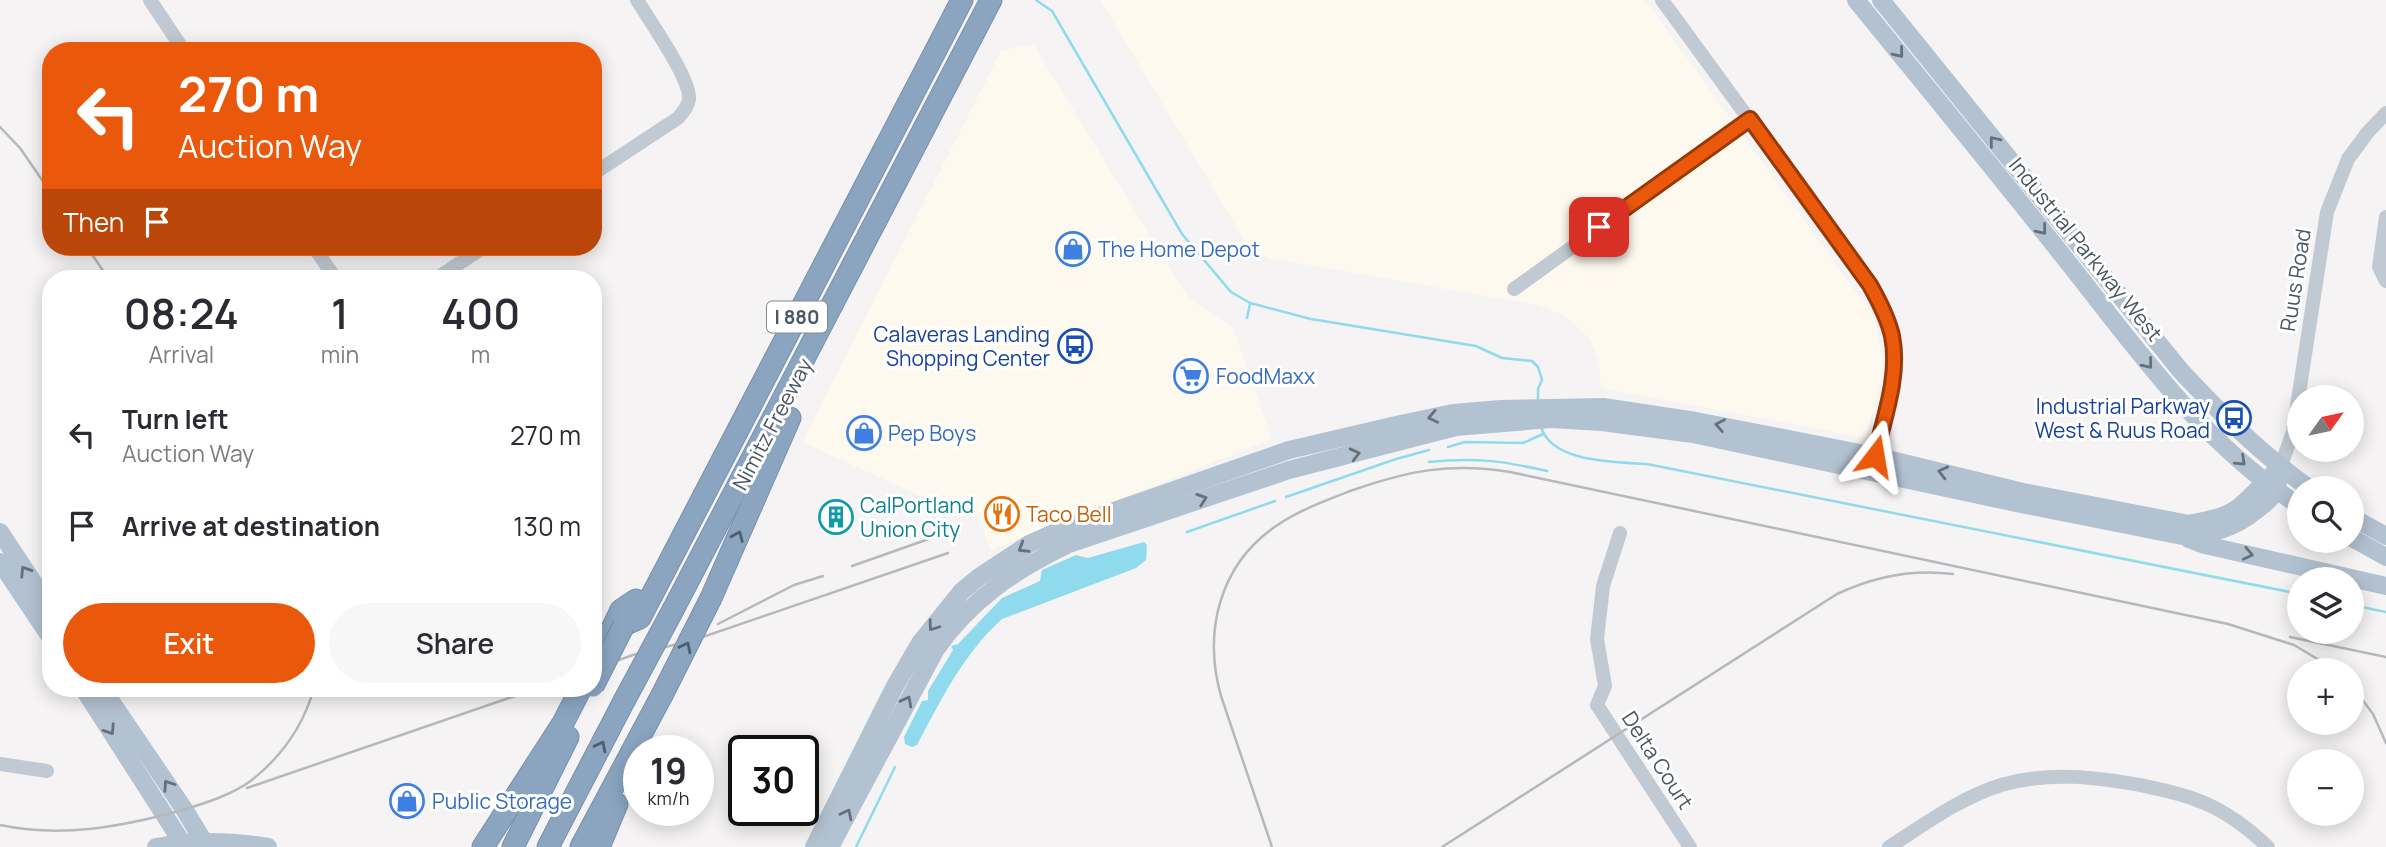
<!DOCTYPE html>
<meta charset="utf-8">
<style>
:root{--surface:#fff;--page:#f7f7f7;--text:#2b2b33;--muted:#7c7c81;--accent:#ea580c}
body{margin:0;font-family:Manrope,sans-serif;background:var(--page);color:var(--text);height:100vh;display:flex;flex-direction:column;font-size:26px;white-space:nowrap}
*{box-sizing:border-box;margin:0}
p{font-size:23px;color:var(--muted)}
.icon{flex:none;width:38px;height:38px;fill:none;stroke:currentColor;stroke-width:2;stroke-linecap:round;stroke-linejoin:round}
.map{position:relative;flex:1;overflow:hidden}
.sheet{position:absolute;left:42px;top:270px;width:560px;height:427px;display:flex;flex-direction:column;background:var(--surface);border-radius:28px;box-shadow:0 4px 18px #0003}
.sheet>*{flex:none}
.top-card{position:absolute;left:42px;top:42px;width:560px;height:214px;border-radius:28px;box-shadow:0 4px 18px #0003;background:#ea580c;color:#fff;overflow:hidden}
.needle{width:46px;rotate:57deg}
.fabs{position:absolute;left:2287px;top:385px;display:grid;gap:14px}
.fabs a{display:grid;place-items:center;width:77px;height:77px;border-radius:50%;background:var(--surface);box-shadow:0 4px 18px #0003;font-size:35px}
.speed{position:absolute;left:623px;top:735px;display:flex;gap:14px;font-size:35px;font-weight:700;text-align:center}
.speed>*{display:grid;place-content:center;width:91px;height:91px;border-radius:50%;background:var(--surface);box-shadow:0 4px 18px #0003;line-height:1}
.speed small{font-size:18px;font-weight:400}
.speed .limit{border:4px solid #111;border-radius:10px;background:#fff;color:#111}
.pin{position:absolute;display:grid;place-items:center;width:60px;height:60px;color:#fff;margin:-30px;border-radius:14px;box-shadow:0 4px 10px #0006}
.me{position:absolute;width:77px;margin:-38px;rotate:14deg;stroke-linejoin:round;filter:drop-shadow(0 0 5px #0008)}
.turn{display:flex;align-items:center;gap:24px;height:147px;padding:0 21px;font-size:32px}
.turn .icon{width:91px;height:91px;stroke-width:2.5}
.turn b{display:block;font-size:49px;line-height:60px}
.then{display:flex;align-items:center;height:66px;padding:0 21px;background:#0003;gap:14px;font-size:26px}
.eta{display:flex;justify-content:space-evenly;align-items:center;height:119px;text-align:center}
.eta b{font-size:42px;font-weight:600;line-height:49px}
.action{display:flex;gap:14px;margin-top:auto;padding:14px 21px}
.action a{flex:1;height:80px;border-radius:42px;background:var(--accent);color:#fff;font-size:28px;font-weight:600;line-height:80px;text-align:center}
.action a+a{background:var(--page);color:var(--text)}
ul{padding:0;list-style:none}
li{display:flex;align-items:center;gap:21px;height:91px;padding:0 21px}
li div{flex:1}
li b{display:block;font-size:26px}
li em{font-style:normal}
.map>svg:first-child{display:block}
</style>
<div class="map">
<svg width="2386" height="847" viewBox="0 0 2386 847">
<rect width="100%" height="100%" fill="#f5f3f3"/>
<!-- commercial -->
<g fill="#fdf9ef">
<path d="M1100,0H1645L1874,317L1884,366L1866,438L1601,388L1599,362L1590,339L1565,316L1537,305L1269,258L1254,251L1244,240Z"/>
<path d="M1033,44L1189,299L1233,327L1272,439L991,550L976,512L940,505L802,442L1001,51Z"/>
</g>
<!-- water -->
<path fill="#90daee" d="M1144,542L1147,545L1146,560L1136,568L1002,619C963,654 941,700 917,745L912,747L905,744L904,737L922,701L928,700V691L953,650L951,646L958,644L1002,598L1040,581L1042,570L1076,555L1088,558Z"/>
<g fill="none" stroke-linecap="round" stroke-linejoin="round">
<!-- stream -->
<g stroke="#90daee" stroke-width="2.5">
<path d="M1036,0L1052,11L1182,234L1231,292L1250,303L1311,319L1476,346L1502,358L1532,361L1538,367L1542,380L1538,389V402"/>
<path d="M1247,318L1250,304"/>
<path d="M1541,426C1550,463 1617,462 1647,464L2300,594"/>
<path d="M1448,447L1465,442L1523,443L1543,434"/>
<path d="M1429,462C1475,457 1503,461 1547,471"/>
<path d="M1286,497L1396,459L1429,450"/>
<path d="M1187,532L1275,501"/>
<path d="M2352,605L2386,612"/>
<path d="M856,847L895,767"/>
</g>
<!-- highway casing -->
<g stroke="#7690ad" stroke-width="23">
<g id="highway">
<path d="M711,598L790,418"/>
<path d="M674,608L991,0"/>
<path d="M624,625L640,618L962,0"/>
<path d="M610,633L621,610L636,600"/>
<path d="M483,847L563,723L581,688"/>
<path d="M513,847L568,737"/>
<path d="M548,847L624,701"/>
<path d="M581,847L662,695"/>
<path d="M599,847L617,804"/>
</g>
</g>
<!-- minor -->
<g stroke="#c1cad2" stroke-width="14">
<path d="M150,0L184,51"/>
<path d="M1662,0L1870,285C1879,302 1888,318 1892,336C1900,379 1882,425 1872,466"/>
<path d="M593,174L678,118C683,112 688,107 689,99C691,79 649,20 637,0"/>
<path d="M2386,217L2379,267L2386,281"/>
<path d="M314,247L335,278"/>
<path d="M437,278L484,247"/>
<path d="M1514,289L1750,119"/>
<path d="M2280,468L2293,432L2327,212L2348,159L2368,132L2386,113"/>
<path d="M1620,533L1603,586L1597,639L1605,686L1597,705L1690,847"/>
<path d="M0,764L47,771"/>
<path d="M1889,847C1925,824 1960,798 2001,785C2050,771 2096,777 2145,786C2164,790 2184,794 2202,802C2227,812 2248,828 2268,847"/>
</g>
<!-- major -->
<g stroke="#b3c2d1" stroke-width="18">
<path d="M1856,0C1925,85 1995,170 2063,256C2134,345 2202,444 2300,506"/>
<path d="M1881,0L2180,370C2220,413 2261,454 2309,488"/>
<path d="M2352,517L2386,536"/>
<path d="M0,532L51,609"/>
<path d="M2352,538L2386,557"/>
<path d="M2189,539L2205,545L2386,586"/>
<path d="M0,562L51,638"/>
<path d="M83,688L185,847"/>
<path d="M102,688L184,809L207,847"/>
<path d="M156,847C192,840 232,841 268,847"/>
<path d="M814,847L895,686L920,643L962,591L979,577L1029,544L1065,528L1289,450L1396,425L1453,413L1501,409L1603,407L1696,421L1875,456L2023,492L2189,524C2206,520 2226,518 2240,506C2255,494 2266,479 2280,468"/>
<path d="M830,847L936,649C971,599 1015,570 1069,544L1289,470L1456,427L1551,419L1602,422L1693,434L2021,504L2182,536C2212,535 2235,528 2258,509C2265,504 2273,497 2276,489C2279,483 2279,474 2280,468"/>
</g>
<!-- highway -->
<use href="#highway" stroke="#8ba5c1" stroke-width="21"/>
<!-- rail -->
<g stroke="#b5b8bd" stroke-width="2.5">
<path d="M0,127L20,148L51,193"/>
<path d="M87,247L108,278"/>
<path d="M852,566L943,534"/>
<path d="M718,624L794,585L823,576"/>
<path d="M2290,637L2386,657"/>
<path d="M593,669L633,655L694,640L948,553"/>
<path d="M2352,686L2373,714L2386,743"/>
<path d="M421,688L454,695H499"/>
<path d="M247,788L538,688"/>
<path d="M0,825C61,838 120,827 179,811C203,804 232,795 252,780C282,756 304,724 314,688"/>
<path d="M1272,847L1221,696C1203,632 1219,565 1276,526C1299,510 1327,500 1353,490C1408,471 1451,462 1510,472L2228,624L2294,645L2336,670"/>
<path d="M1442,847L1837,594C1873,577 1913,569 1953,574"/>
</g>
<!-- highway-bridge casing -->
<g stroke="#7690ad" stroke-width="23" stroke-linecap="butt">
<g id="highway-bridge">
<path d="M593,686L624,625"/>
<path d="M662,695L711,598"/>
<path d="M624,701L674,608"/>
</g>
</g>
<!-- highway-bridge -->
<use href="#highway-bridge" stroke="#8ba5c1" stroke-width="21"/>
</g>
<!-- one-way arrows -->
<defs><path id="oneway-chevron" d="M-2-3.5L2.5 0L-2 3.5" fill="none" stroke-width="1.6" stroke-linecap="round" stroke-linejoin="round" transform="scale(1.75)"/></defs>
<g stroke="#64717d">
<use href="#oneway-chevron" transform="translate(1899 53) rotate(51)"/>
<use href="#oneway-chevron" transform="translate(1994 141) rotate(-129)"/>
<use href="#oneway-chevron" transform="translate(2042 230) rotate(51)"/>
<use href="#oneway-chevron" transform="translate(2148 364) rotate(51)"/>
<use href="#oneway-chevron" transform="translate(1433 417) rotate(168)"/>
<use href="#oneway-chevron" transform="translate(1720 425) rotate(-169)"/>
<use href="#oneway-chevron" transform="translate(1355 454) rotate(-14)"/>
<use href="#oneway-chevron" transform="translate(2241 461) rotate(43)"/>
<use href="#oneway-chevron" transform="translate(1943 472) rotate(-166)"/>
<use href="#oneway-chevron" transform="translate(1202 499) rotate(-19)"/>
<use href="#oneway-chevron" transform="translate(1023 548) rotate(149)"/>
<use href="#oneway-chevron" transform="translate(2248 554) rotate(12)"/>
<use href="#oneway-chevron" transform="translate(25 571) rotate(-123)"/>
<use href="#oneway-chevron" transform="translate(933 626) rotate(126)"/>
<use href="#oneway-chevron" transform="translate(907 701) rotate(-62)"/>
<use href="#oneway-chevron" transform="translate(110 730) rotate(57)"/>
<use href="#oneway-chevron" transform="translate(168 785) rotate(-124)"/>
<use href="#oneway-chevron" transform="translate(847 814) rotate(-63)"/>
</g>
<g stroke="#505e6b">
<use href="#oneway-chevron" transform="translate(738 536) rotate(-67)"/>
<use href="#oneway-chevron" transform="translate(686 647) rotate(-63)"/>
<use href="#oneway-chevron" transform="translate(601 746) rotate(-63)"/>
</g>
<g fill="none" stroke-linecap="round" stroke-linejoin="round">
<!-- route casing -->
<g stroke="#983908" stroke-width="18">
<path id="route" d="M1599,227L1750,119L1870,285C1879,301 1888,318 1892,336C1900,375 1884,418 1875,456"/>
</g>
<!-- route -->
<use href="#route" stroke="#ea580c" stroke-width="12"/>
</g>
<!-- icons -->
<defs>
<g id="shop-ring" transform="scale(1.75)"><circle r="9.5" fill="#fff" stroke="#3f7fe0" stroke-width="1.5"/><path d="M-5-2.5h2.3a2.7 3.5 0 0 1 5.4 0H5L5.5 6h-11ZM-1.5-2.5h3a1.5 2.3 0 0 0-3 0Z" fill="#3f7fe0"/></g>
<g id="bus-ring" transform="scale(1.75)"><circle r="9.5" fill="#fff" stroke="#1a4fb4" stroke-width="1.5"/><path d="M-5-6H5V4H4V6H2V4H-2V6H-4V4H-5ZM-3.5-4V0h7V-4ZM-3.5 1.2v1.5H-2V1.2ZM2 1.2v1.5H3.5V1.2Z" fill="#1a4fb4"/></g>
<g id="supermarket-ring" transform="scale(1.75)"><circle r="9.5" fill="#fff" stroke="#3f7fe0" stroke-width="1.5"/><path d="M-6-5.5h2.5l.6 2H6L4.5 2H-2.5L-4.4-4H-6ZM-1.5 3.2a1.3 1.3 0 1 0 .1 0ZM3 3.2a1.3 1.3 0 1 0 .1 0Z" fill="#3f7fe0"/></g>
<g id="restaurant-ring" transform="scale(1.75)"><circle r="9.5" fill="#fff" stroke="#e8710a" stroke-width="1.5"/><path d="M-5-6h1v4h1v-4h1v4h1v-4h1v5L-1.5 .5V6h-2V.5L-5-1ZM5-6V6H3V1.5H1.5Q1.5-4 5-6Z" fill="#e8710a"/></g>
<g id="building-ring" transform="scale(1.75)"><circle r="9.5" fill="#fff" stroke="#0f9aa8" stroke-width="1.5"/><path d="M-4-6H4V6H1V3H-1V6H-4ZM-2.5-4.3h1.7v1.8h-1.7ZM.8-4.3h1.7v1.8H.8ZM-2.5-1h1.7V.8h-1.7ZM.8-1h1.7V.8H.8Z" fill="#0f9aa8"/></g>
</defs>
<g fill-rule="evenodd">
<use href="#shop-ring" x="1073" y="249"/>
<use href="#bus-ring" x="1075" y="346"/>
<use href="#supermarket-ring" x="1191" y="376"/>
<use href="#bus-ring" x="2234" y="418"/>
<use href="#shop-ring" x="864" y="433"/>
<use href="#restaurant-ring" x="1002" y="514"/>
<use href="#building-ring" x="836" y="517"/>
<use href="#shop-ring" x="407" y="801"/>
</g>
<g text-anchor="middle" dominant-baseline="central" stroke-width="6" stroke-linejoin="round" paint-order="stroke">
<!-- shield labels -->
<rect fill="#fff" stroke="#808990" stroke-width="2" x="767" y="301.5" width="60" height="31" rx="5"/>
<g font-size="19" font-weight="bold" fill="#4a5661">
<text x="797" y="317">I 880</text>
</g>
<!-- shop labels -->
<g font-size="21" fill="#366cbe" stroke="#fff" text-anchor="start">
<text x="1098" y="249">The Home Depot</text>
<text x="1216" y="376">FoodMaxx</text>
<text x="888" y="433">Pep Boys</text>
<text x="432" y="801">Public Storage</text>
</g>
<!-- street labels -->
<g font-size="21" fill="#4a5661" stroke="#fff">
<text transform="translate(2086 249) rotate(51)">Industrial Parkway West</text>
<text transform="translate(2295 280) rotate(-81)">Ruus Road</text>
<text transform="translate(772 424) rotate(-62)">Nimitz Freeway</text>
<text transform="translate(1658 760) rotate(57)">Delta Court</text>
</g>
<!-- transit labels -->
<g font-size="21" fill="#164399" stroke="#fff" text-anchor="end">
<text x="1050" y="334">Calaveras Landing<tspan x="1050" dy="24">Shopping Center</tspan></text>
<text x="2210" y="406">Industrial Parkway<tspan x="2210" dy="24">West &amp; Ruus Road</tspan></text>
</g>
<!-- culture labels -->
<g font-size="21" fill="#0d838f" stroke="#fff" text-anchor="start">
<text x="860" y="505">CalPortland<tspan x="860" dy="24">Union City</tspan></text>
</g>
<!-- food labels -->
<g font-size="21" fill="#c56008" stroke="#fff" text-anchor="start">
<text x="1026" y="514">Taco Bell</text>
</g>
</g>
</svg>
<div class="fabs">
<a><svg class="needle" viewBox="-14 -14 28 28"><path d="M0-13l5 13h-10z" fill="#e53935"/><path d="M0 13l5-13h-10z" fill="#7c7c81"/></svg></a>
<a><svg class="icon" aria-label="search" viewBox="0 0 24 24"><circle cx="10" cy="10" r="6"/><path d="M15 15l6 6"/></svg></a>
<a><svg class="icon" aria-label="layers" viewBox="0 0 24 24"><path d="M12 4l9 5-9 5-9-5zM3 14l9 5 9-5"/></svg></a>
<a>+</a>
<a>−</a>
</div>
<div class="speed"><div>19<small>km/h</small></div><div class="limit">30</div></div>
<div class="pin" style="left:1599px;top:227px;background:#d93025"><svg class="icon" aria-label="arrive" viewBox="0 0 24 24"><path d="M6 21V4h12l-3 4 3 4H6"/></svg></div>
<svg class="me" style="left:1875px;top:456px" viewBox="-20 -20 40 40"><path d="M0-17L14 15 0 8-14 15z" fill="#ea580c" stroke="#fff" stroke-width="4"/></svg>
<div class="top-card">
<div class="turn"><svg class="icon" aria-label="left" viewBox="0 0 24 24"><path d="M17 20v-9H6M10 6l-5 5 5 5"/></svg><div><b>270 m</b>Auction Way</div></div>
<div class="then">Then<svg class="icon" aria-label="arrive" viewBox="0 0 24 24"><path d="M6 21V4h12l-3 4 3 4H6"/></svg></div>
</div>
<section class="sheet">
<div class="eta">
<div><b>08:24</b><p>Arrival</p></div>
<div><b>1</b><p>min</p></div>
<div><b>400</b><p>m</p></div>
</div>
<ul>
<li><svg class="icon" aria-label="left" viewBox="0 0 24 24"><path d="M17 20v-9H6M10 6l-5 5 5 5"/></svg><div><b>Turn left</b><p>Auction Way</p></div><em>270 m</em></li>
<li><svg class="icon" aria-label="arrive" viewBox="0 0 24 24"><path d="M6 21V4h12l-3 4 3 4H6"/></svg><div><b>Arrive at destination</b></div><em>130 m</em></li>
</ul>
<div class="action"><a>Exit</a><a>Share</a></div>
</section>
</div>
